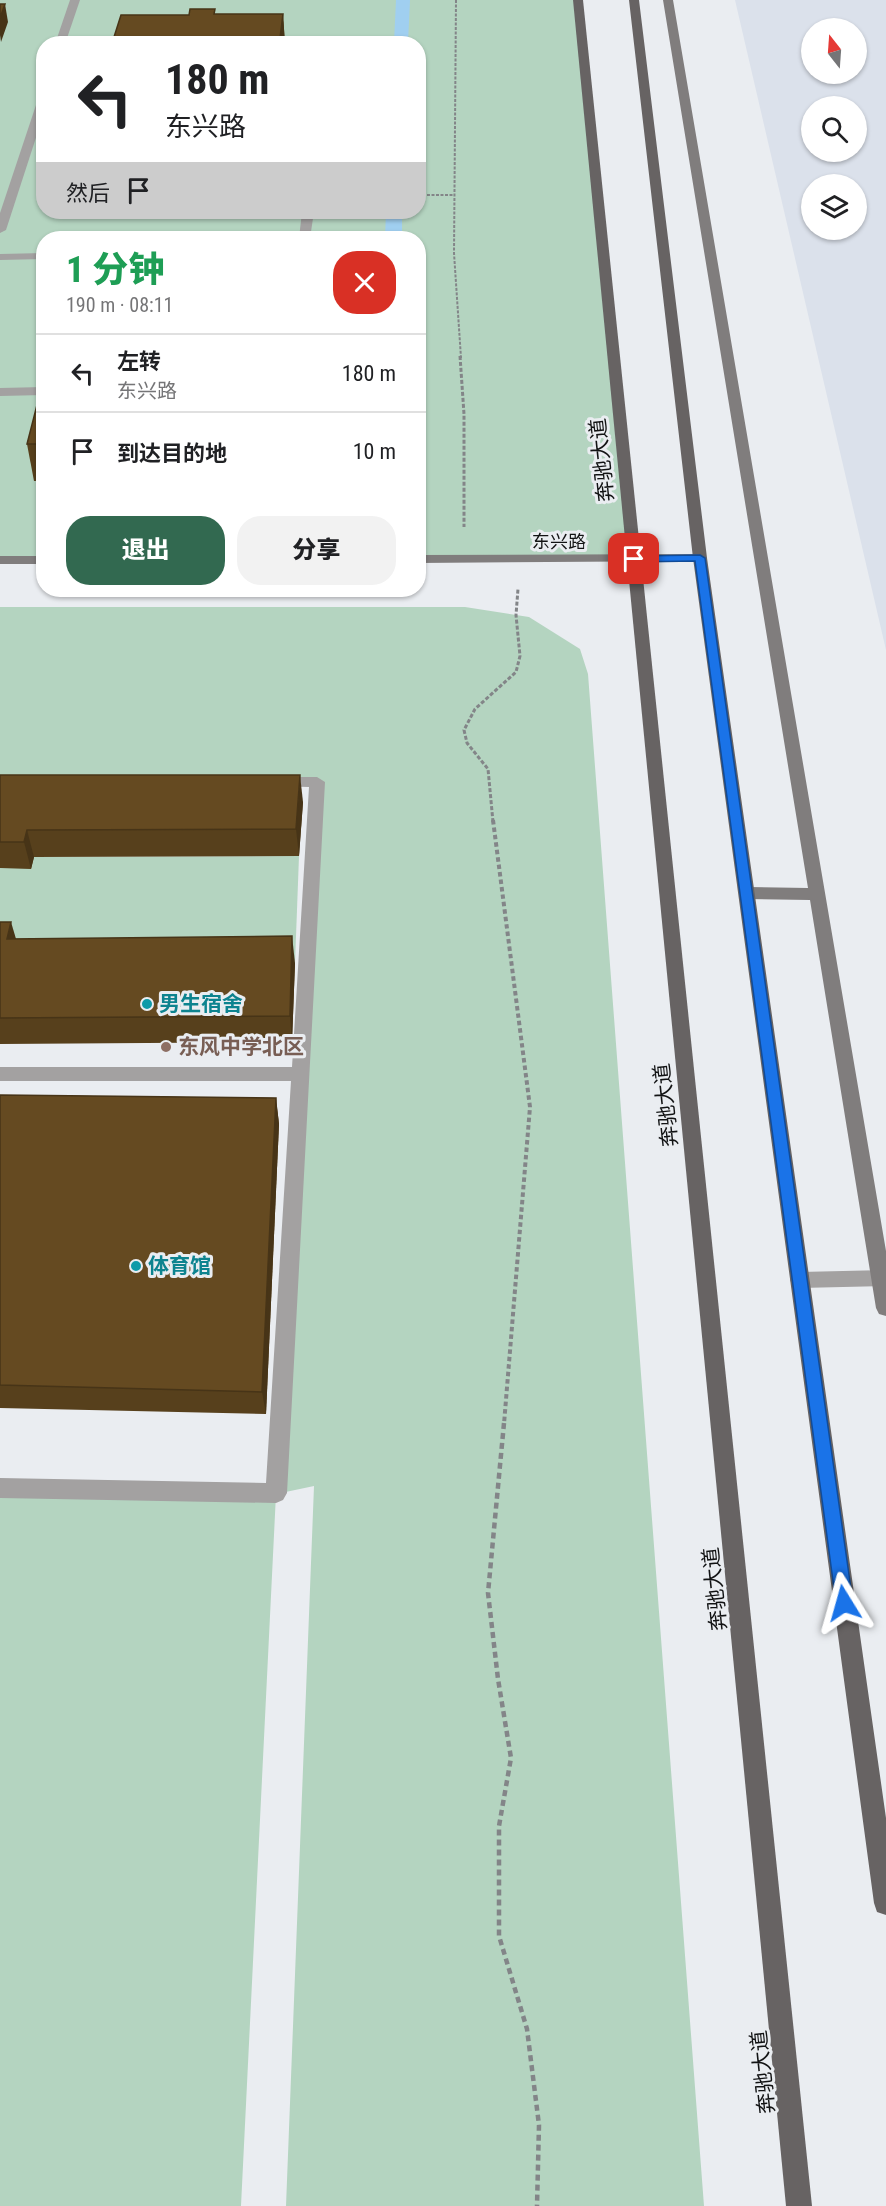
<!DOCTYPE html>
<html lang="zh">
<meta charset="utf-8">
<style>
:root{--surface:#fff;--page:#f2f2f2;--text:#202124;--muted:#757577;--line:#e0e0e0;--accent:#326950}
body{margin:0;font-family:"Roboto Condensed","Noto Sans SC",sans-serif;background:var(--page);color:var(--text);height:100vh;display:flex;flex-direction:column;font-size:22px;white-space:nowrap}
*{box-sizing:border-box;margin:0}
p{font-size:20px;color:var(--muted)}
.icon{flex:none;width:33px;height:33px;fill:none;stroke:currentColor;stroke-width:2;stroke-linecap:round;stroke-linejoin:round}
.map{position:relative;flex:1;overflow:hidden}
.sheet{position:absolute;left:36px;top:231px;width:390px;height:366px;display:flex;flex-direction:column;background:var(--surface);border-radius:24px;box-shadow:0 2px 4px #0004}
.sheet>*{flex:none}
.banner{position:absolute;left:36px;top:36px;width:390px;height:183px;border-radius:24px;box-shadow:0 2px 4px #0004;background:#fff;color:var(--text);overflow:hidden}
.needle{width:39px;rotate:343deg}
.controls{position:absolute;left:801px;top:18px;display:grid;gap:12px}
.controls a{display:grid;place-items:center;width:66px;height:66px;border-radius:50%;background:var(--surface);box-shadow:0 2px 4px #0004;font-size:30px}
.pin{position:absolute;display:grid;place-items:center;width:51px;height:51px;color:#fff;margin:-26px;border-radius:12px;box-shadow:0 3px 9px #0006}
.me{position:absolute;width:66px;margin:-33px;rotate:352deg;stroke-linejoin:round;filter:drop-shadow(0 0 4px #0008)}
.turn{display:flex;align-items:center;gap:21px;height:126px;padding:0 30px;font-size:27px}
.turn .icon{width:78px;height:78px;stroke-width:2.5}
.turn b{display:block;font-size:42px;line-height:51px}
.then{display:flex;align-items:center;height:57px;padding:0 30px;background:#0003;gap:12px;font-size:22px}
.round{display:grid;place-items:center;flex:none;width:63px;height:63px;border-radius:24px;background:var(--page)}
.headline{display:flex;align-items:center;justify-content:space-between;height:102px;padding:0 30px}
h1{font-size:36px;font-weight:800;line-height:45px;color:#1e9e55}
.primary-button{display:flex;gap:12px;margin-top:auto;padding:12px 30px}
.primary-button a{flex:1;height:69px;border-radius:24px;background:var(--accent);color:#fff;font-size:24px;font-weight:800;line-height:69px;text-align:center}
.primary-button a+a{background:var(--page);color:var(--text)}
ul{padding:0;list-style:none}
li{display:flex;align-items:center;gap:18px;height:78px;padding:0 30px;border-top:2px solid var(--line)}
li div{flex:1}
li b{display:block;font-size:22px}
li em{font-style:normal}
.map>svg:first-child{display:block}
</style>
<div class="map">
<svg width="886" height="2206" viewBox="0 0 886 2206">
<rect width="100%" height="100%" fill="#eaedf1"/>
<!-- built -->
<path fill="#dbe1eb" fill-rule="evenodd" d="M735,0H886V650ZM812,28H856V74H812ZM812,106H856V152H812ZM812,184H856V230H812Z"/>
<!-- green -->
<g fill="#b4d4c0" fill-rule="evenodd">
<path d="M0,0H578L634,559H419L418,238H44L43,560H0ZM44,44H418V212H44Z"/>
<path d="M0,607H465L529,617L580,649L588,674L704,2206H286L314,1486L276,1494L241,2206H0V1488L276,1493L317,783L0,778Z"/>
<path d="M299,856L295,963L0,949V868L34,857Z"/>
</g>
<!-- water -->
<g fill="#a0cff0">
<path d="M396,0H410L408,43H394Z"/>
<path d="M386,212H402V238H385Z"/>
</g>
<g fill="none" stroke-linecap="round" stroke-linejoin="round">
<!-- path-far3 -->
<g stroke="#838588" stroke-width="2" stroke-dasharray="3 1.5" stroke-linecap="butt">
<path d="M456,0L454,253L461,358"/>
<path d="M418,195H455"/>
</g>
<!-- path-far2 -->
<g stroke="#838588" stroke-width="3" stroke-dasharray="4 2" stroke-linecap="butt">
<path d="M460,356L464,414V527"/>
<path d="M493,822L488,769L467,743L464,730L475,709L516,672L520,656L516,615L518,589"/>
</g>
<!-- path-far1 -->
<path stroke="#838588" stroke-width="4" stroke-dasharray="4.5 3" stroke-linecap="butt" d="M493,820L530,1107L504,1424"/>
<!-- path -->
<path stroke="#838588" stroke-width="4.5" stroke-dasharray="6 4" stroke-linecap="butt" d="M504,1423L488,1593L498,1679L511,1758L499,1826V1936L527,2029L539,2125L537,2206"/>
<!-- lane -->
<g fill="#a3a1a1" fill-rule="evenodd">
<path d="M70,0H80L65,44H55Z"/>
<path d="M44,93V113L6,230L0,233V213L39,96Z"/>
<path d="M302,212H314L310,238H299Z"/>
<path d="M44,253V259L0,260V254Z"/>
<path d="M44,387V395L0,396V388Z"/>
<path d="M278,777H317L325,782L287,1493L283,1500L276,1503L0,1498V1478L266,1483L291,1081H0V1067H292L309,787L273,786L270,782Z"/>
<path d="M886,1270V1286L800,1288L793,1286L790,1280L793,1274L800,1272Z"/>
</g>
<!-- secondary -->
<g fill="#807d7d" fill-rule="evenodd">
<path d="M663,0H673L886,1251V1316L879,1314L876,1308L810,900L747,899L741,897L739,893L741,889L747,887L808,888Z"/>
<path d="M700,554L707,558L705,561L418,563V555Z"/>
<rect x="0" y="556" width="44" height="8"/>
</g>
<!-- primary -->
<g fill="#676363" fill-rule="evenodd">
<path d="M573,0H583L812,2206H786Z"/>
<path d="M629,0H639L707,558L886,1818V1915L877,1912L874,1903L693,558Z"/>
</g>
</g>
<!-- wall -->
<g fill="#57401c">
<path d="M216,14H283L285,44H115L114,37Z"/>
<path d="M44,405V481H34L27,444Z"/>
<path d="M0,775L303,802L299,856L34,857L31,869L0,868Z"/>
<path d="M0,922L16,939L295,963L292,1042L0,1044Z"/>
<path d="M0,1095L276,1098L279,1124L266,1414L0,1408Z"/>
</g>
<!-- shaded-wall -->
<g fill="#473417">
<path d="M5,4L8,22L1,42L0,35V18Z"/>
<path d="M283,14L285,44H280V38Z"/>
<path d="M300,775L303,802L299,856L296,829Z"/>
<path d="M27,830L34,857L31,869L24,842Z"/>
<path d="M11,922L19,949L7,939Z"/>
<path d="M292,936L295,963L292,1042L290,1016Z"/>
<path d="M276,1098L279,1124L266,1414L262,1392Z"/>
</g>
<!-- building -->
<g fill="#654a21" stroke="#473417" stroke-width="1.5">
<path d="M0,4H5L0,18Z"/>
<path d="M190,9H215L214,14H283L280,38H232L231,44H154L155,37H114L121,15H189Z"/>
<path d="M37,405H44V444H27Z"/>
<path d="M0,775H300L296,829L27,830L24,842H0Z"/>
<path d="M0,922H11L7,939L292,936L290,1016L0,1018Z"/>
<path d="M0,1095L276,1098L262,1392L0,1385Z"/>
</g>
<!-- route -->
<path fill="#1a73e8" stroke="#114b97" stroke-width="1.5" d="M700,555L705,558L853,1603L850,1609L844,1611L839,1609L836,1603L695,561L634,562L629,559L634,556Z"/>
<!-- markers -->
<g fill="#0f9aa8" stroke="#eaedf1" stroke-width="2">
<circle cx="147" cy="1004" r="6"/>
<circle cx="136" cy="1266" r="6"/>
</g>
<circle fill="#8d6e63" stroke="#eaedf1" stroke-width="2" cx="166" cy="1047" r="6"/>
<g text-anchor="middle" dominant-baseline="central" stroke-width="6" stroke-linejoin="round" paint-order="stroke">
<!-- far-street labels -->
<g font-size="18" fill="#121314" stroke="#eaedf1">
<text x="559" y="541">东兴路</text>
</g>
<!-- street labels -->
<g font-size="21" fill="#121314" stroke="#eaedf1">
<text transform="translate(602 460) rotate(-96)">奔驰大道</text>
<text transform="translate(666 1105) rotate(-96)">奔驰大道</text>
<text transform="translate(715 1589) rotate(-96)">奔驰大道</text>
<text transform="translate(763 2072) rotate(-96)">奔驰大道</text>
</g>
<!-- culture labels -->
<g font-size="21" font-weight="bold" fill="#0d838f" stroke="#eaedf1" text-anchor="start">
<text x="159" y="1004">男生宿舍</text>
<text x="148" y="1266">体育馆</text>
</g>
<!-- education labels -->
<g font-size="21" font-weight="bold" fill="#785e54" stroke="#eaedf1" text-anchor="start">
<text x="178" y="1047">东风中学北区</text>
</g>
</g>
</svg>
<div class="controls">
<a><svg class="needle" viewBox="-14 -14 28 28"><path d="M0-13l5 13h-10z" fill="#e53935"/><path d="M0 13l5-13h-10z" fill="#757577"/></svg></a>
<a><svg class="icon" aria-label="search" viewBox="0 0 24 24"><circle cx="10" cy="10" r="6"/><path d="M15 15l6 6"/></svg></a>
<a><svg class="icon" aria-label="layers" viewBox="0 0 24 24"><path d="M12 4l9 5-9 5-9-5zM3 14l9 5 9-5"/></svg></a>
</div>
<div class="pin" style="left:634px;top:559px;background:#d93025"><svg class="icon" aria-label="arrive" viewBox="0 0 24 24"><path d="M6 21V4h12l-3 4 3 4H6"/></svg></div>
<svg class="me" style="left:844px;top:1603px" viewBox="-20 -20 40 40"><path d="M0-17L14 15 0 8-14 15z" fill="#1a73e8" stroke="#fff" stroke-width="4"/></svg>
<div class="banner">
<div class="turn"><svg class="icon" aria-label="left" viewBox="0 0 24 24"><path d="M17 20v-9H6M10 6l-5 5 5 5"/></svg><div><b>180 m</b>东兴路</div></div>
<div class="then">然后<svg class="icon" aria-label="arrive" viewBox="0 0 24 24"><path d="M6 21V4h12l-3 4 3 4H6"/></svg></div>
</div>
<section class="sheet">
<div class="headline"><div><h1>1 分钟</h1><p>190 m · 08:11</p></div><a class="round" style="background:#d93025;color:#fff"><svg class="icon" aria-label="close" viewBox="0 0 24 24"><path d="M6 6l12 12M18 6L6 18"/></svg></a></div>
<ul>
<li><svg class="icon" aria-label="left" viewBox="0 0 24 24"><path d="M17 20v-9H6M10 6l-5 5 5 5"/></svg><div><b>左转</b><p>东兴路</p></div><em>180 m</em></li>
<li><svg class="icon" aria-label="arrive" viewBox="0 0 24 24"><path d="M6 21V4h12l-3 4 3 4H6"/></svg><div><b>到达目的地</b></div><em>10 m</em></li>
</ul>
<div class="primary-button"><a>退出</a><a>分享</a></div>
</section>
</div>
